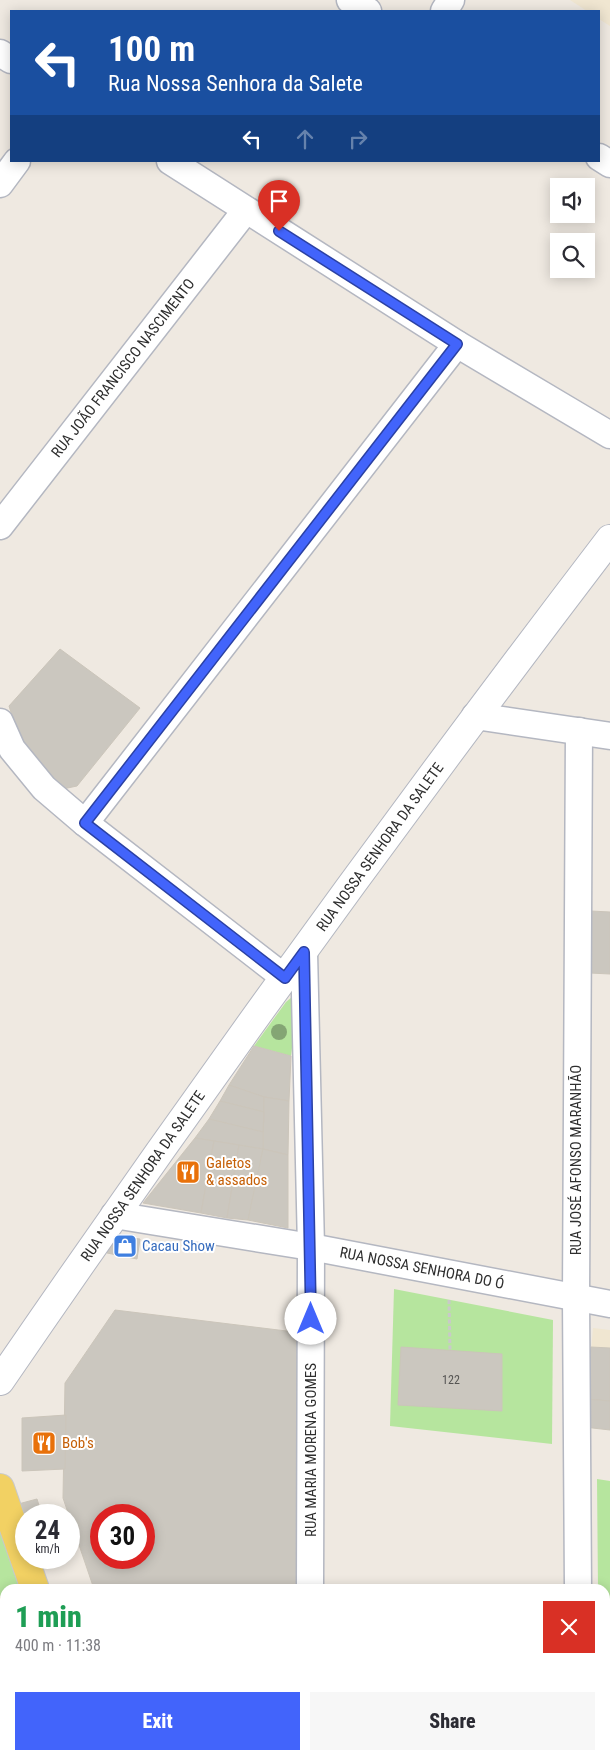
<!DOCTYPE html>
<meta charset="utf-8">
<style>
:root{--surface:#fff;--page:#f7f7f7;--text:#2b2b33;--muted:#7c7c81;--accent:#4264fb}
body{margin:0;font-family:"Roboto Condensed",sans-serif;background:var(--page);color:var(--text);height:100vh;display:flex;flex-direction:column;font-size:19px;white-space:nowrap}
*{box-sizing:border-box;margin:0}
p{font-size:16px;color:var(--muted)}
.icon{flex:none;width:28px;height:28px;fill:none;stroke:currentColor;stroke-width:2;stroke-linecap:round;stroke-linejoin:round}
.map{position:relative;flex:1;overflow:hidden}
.sheet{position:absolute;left:0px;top:1584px;width:610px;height:176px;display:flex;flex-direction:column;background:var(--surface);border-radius:15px 15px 0 0;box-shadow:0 2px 12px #0003}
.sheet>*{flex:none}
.banner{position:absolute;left:10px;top:10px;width:590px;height:152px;border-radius:0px;box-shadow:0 2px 12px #0003;background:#1a4fa0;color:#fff;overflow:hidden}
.controls{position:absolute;left:550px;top:178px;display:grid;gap:10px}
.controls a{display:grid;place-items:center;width:45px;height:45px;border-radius:0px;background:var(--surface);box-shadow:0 2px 12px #0003;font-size:25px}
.speed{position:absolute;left:15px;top:1504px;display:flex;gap:10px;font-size:25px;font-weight:700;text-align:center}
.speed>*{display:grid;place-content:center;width:65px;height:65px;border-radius:50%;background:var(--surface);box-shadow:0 2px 12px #0003;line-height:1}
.speed small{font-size:12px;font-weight:400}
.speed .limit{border:8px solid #d22;background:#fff;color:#111}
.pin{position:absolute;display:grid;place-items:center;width:42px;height:42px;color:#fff;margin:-51px -21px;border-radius:50% 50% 50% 0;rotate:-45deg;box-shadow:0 0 5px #0007}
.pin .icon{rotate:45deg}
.me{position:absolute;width:55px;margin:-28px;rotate:0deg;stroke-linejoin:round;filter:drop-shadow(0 0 4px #0008)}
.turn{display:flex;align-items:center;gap:18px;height:105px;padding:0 15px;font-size:22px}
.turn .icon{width:65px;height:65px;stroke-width:2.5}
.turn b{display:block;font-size:35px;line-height:42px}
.lanes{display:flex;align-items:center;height:48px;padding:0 15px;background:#0003;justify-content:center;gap:25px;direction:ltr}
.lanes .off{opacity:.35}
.round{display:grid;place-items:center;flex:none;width:52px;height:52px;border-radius:0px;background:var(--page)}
.overview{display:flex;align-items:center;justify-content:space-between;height:85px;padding:0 15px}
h1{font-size:30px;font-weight:800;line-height:38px;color:#1e9e55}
.action{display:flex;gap:10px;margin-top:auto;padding:10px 15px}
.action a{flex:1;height:58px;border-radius:0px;background:var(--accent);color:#fff;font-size:20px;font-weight:800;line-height:58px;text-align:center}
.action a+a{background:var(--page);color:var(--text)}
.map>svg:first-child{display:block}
</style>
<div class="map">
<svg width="610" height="1759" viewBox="0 0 610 1759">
<rect width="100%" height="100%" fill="#efe9e1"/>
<!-- education -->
<g fill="#f0e6d1">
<path d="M570,0H610V26L599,19V11H587Z"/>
<path d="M593,1328L610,1330V1430L584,1427Z"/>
</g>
<!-- green -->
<g fill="#b6e59e">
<path d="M292,997L297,1007L291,1056L254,1046L286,1002Z"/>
<path d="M394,1289L553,1320L552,1444L390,1426Z"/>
<path d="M597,1479L610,1481V1627L605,1626V1589H598Z"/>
<path d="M0,1488L35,1589H5V1625L0,1611Z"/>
</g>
<!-- building -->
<g fill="#cbc7bf" stroke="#cbc5ba" fill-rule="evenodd">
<path d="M60,649L140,708L77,786L58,790L22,747L9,706Z"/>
<path d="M591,911L610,912V974L590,973Z"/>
<path d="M254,1046L291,1056L289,1101L264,1097L229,1085Z"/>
<path d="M229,1085L264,1097V1112L220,1101Z"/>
<path d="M264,1097L289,1101L288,1155L263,1149Z"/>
<path d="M220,1101L264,1112L263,1132L209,1119Z"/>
<path d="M209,1119L263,1132V1149L195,1138Z"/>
<path d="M195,1138L214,1141L201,1213L143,1203Z"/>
<path d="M214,1141L239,1145L227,1218L201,1213Z"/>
<path d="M239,1145L263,1149L248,1220L227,1218Z"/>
<path d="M263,1149L288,1155V1228L248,1220Z"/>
<path d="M116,1236L140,1239L137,1259L107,1253Z"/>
<path d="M115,1310L311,1334L310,1589H94L63,1498L65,1383ZM101,1515H144V1558H101Z"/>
<path d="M401,1347L502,1354V1411L398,1405Z"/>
<path d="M591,1347L610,1348V1401L586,1399Z"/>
<path d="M586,1399L610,1401V1430L584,1427Z"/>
<path d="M66,1415L65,1469L22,1471V1418Z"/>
<path d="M37,1499L42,1515H26V1525L7,1507Z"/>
<path d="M101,1755H232L233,1759H103Z"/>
<path d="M294,1755H298L315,1759H294Z"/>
</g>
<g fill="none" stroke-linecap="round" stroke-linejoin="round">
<!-- minor casing -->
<g stroke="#b4b7c1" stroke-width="29">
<g id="minor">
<path d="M350,0L368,11"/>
<path d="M444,11L451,0"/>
<path d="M0,53L11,60"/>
<path d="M599,157L610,164"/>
<path d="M170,161L457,344L610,435"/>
<path d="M0,184L17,161"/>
<path d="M0,526L246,210"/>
<path d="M475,716L610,736"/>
<path d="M0,722L12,749L44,788L85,823L285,978"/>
<path d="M85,823L457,344"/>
<path d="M304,952L311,1247L310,1589"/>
<path d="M114,1215L311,1247L610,1304"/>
<path d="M578,1589L576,1298L579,731"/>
<path d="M579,1755V1759"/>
</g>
</g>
<!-- tertiary casing -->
<g stroke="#b4b7c1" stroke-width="30">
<g id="tertiary">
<path d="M0,1381C196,1095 400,814 610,539"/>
<path d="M0,1677L5,1678"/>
<path d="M405,1755L427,1759"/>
</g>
</g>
<!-- primary casing -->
<g stroke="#c9c9c9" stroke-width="30">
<g id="primary">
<path d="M0,1488L35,1589"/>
<path d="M0,1611L5,1625"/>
<path d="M51,1755L52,1759"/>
<path d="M92,1755L94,1759"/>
</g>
</g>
<!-- path -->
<path stroke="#c9c9c9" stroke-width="3" stroke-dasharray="4 2.5" stroke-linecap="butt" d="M449,1300L450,1351"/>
<!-- minor -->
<use href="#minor" stroke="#fff" stroke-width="26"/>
<!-- tertiary -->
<use href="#tertiary" stroke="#fff" stroke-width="28"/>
<!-- primary -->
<use href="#primary" stroke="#f2d163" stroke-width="28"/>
</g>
<!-- trees -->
<circle fill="#84a574" cx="279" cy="1032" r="8"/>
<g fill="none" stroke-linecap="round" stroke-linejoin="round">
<!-- route casing -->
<g stroke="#2b41a3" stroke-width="12">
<path id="route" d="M279,231L457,344L85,823L285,978L304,952L311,1319"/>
</g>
<!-- route -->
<use href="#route" stroke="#4264fb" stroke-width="9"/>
</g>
<!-- icons -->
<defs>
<g id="restaurant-square" transform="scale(1.25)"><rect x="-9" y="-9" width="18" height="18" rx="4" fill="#e8710a" stroke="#fff"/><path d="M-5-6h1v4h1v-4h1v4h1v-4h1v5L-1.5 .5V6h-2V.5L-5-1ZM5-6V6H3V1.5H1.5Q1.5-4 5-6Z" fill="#fff"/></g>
<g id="shop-square" transform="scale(1.25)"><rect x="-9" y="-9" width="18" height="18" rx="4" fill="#3f7fe0" stroke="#fff"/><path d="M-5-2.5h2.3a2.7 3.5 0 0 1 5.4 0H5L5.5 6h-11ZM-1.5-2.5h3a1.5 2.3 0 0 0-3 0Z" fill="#fff"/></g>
</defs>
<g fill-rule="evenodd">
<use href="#restaurant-square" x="188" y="1172"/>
<use href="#shop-square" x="125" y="1246"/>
<use href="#restaurant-square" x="44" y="1443"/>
</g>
<g text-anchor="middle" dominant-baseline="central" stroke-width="4" stroke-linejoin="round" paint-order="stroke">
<!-- number labels -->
<g font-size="12" fill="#555452">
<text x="451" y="1380">122</text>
</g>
<!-- street labels -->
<g font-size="15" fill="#2e2e2e" stroke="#fff">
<text transform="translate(123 368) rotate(-52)">RUA JOÃO FRANCISCO NASCIMENTO</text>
<text transform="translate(380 847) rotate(-54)">RUA NOSSA SENHORA DA SALETE</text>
<text transform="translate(576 1160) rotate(-90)">RUA JOSÉ AFONSO MARANHÃO</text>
<text transform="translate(143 1176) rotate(-55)">RUA NOSSA SENHORA DA SALETE</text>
<text transform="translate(422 1268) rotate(11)">RUA NOSSA SENHORA DO Ó</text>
<text transform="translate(311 1450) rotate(-90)">RUA MARIA MORENA GOMES</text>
</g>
<!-- food labels -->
<g font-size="15" fill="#c56008" stroke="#fff" text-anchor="start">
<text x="206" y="1163">Galetos<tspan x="206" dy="17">&amp; assados</tspan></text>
<text x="62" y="1443">Bob's</text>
</g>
<!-- shop labels -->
<g font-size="15" fill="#366cbe" stroke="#fff" text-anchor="start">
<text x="142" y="1246">Cacau Show</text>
</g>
</g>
</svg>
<div class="controls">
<a><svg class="icon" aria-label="sound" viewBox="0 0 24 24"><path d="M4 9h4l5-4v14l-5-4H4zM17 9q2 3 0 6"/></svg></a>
<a><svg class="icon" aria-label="search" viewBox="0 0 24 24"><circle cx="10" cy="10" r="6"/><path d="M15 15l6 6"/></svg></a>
</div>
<div class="speed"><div>24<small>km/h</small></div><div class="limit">30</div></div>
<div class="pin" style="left:279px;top:231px;background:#d93025"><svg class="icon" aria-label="arrive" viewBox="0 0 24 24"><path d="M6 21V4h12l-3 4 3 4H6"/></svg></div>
<svg class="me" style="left:311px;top:1319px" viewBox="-20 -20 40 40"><circle r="19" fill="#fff"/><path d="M0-13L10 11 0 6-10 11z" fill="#4264fb"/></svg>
<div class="banner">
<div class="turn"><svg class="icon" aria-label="left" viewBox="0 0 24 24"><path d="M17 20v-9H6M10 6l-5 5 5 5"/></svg><div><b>100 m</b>Rua Nossa Senhora da Salete</div></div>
<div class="lanes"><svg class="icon" aria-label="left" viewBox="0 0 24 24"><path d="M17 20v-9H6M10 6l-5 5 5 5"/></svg><svg class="icon off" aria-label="ahead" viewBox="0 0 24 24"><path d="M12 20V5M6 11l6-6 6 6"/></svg><svg class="icon off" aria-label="right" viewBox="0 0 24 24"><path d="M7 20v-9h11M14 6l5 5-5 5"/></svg></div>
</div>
<section class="sheet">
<div class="overview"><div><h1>1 min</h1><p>400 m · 11:38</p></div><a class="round" style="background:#d93025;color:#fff"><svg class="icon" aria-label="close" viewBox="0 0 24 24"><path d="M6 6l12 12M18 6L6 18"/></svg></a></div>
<div class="action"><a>Exit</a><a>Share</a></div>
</section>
</div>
